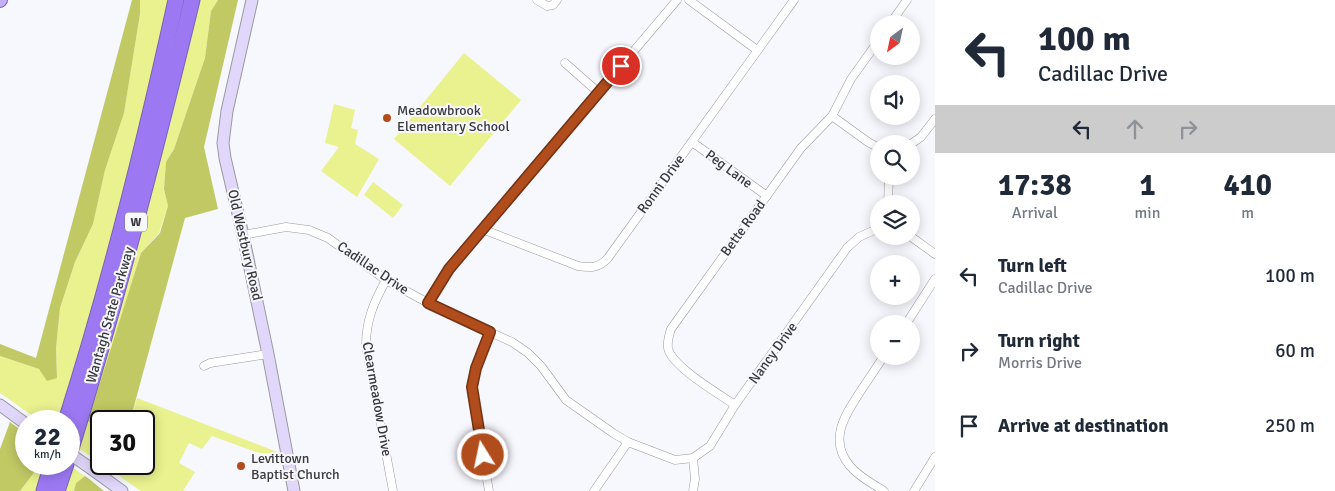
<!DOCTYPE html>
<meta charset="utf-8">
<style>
:root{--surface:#fff;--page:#f2f2f3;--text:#1f2937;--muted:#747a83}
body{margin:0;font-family:Signika,sans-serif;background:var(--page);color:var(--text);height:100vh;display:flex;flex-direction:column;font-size:19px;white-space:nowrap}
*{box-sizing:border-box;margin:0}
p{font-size:16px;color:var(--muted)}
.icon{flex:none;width:28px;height:28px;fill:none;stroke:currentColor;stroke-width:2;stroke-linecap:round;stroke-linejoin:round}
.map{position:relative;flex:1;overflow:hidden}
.panel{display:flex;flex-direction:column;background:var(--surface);width:400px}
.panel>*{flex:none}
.guide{background:#fff;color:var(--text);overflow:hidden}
.needle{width:32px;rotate:213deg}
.controls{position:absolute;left:870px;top:15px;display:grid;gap:10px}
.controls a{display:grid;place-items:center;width:50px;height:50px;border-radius:50%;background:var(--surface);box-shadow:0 2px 12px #0003;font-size:25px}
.speed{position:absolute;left:15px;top:410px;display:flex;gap:10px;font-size:25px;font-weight:700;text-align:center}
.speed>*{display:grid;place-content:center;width:65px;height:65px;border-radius:50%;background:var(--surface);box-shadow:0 2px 12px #0003;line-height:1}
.speed small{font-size:12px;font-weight:400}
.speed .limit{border:2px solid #111;border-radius:8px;background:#fff;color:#111}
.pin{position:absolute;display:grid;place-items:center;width:42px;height:42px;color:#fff;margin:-21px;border:2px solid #fff;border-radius:50%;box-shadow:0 1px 5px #0007}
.me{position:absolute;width:55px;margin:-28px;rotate:350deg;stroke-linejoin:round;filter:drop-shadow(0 0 4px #0008)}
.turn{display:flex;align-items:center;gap:18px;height:105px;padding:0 20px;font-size:22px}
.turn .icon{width:65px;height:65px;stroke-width:2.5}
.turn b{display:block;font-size:35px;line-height:42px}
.lanes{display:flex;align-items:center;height:48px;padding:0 20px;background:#0003;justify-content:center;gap:25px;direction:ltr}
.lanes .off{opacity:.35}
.eta{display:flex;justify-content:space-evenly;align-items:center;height:85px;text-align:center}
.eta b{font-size:30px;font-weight:700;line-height:35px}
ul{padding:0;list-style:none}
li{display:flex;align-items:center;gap:15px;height:75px;padding:0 20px}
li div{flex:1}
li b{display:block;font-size:19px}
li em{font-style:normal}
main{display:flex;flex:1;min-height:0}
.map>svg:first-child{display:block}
</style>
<main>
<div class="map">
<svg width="935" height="491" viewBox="0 0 935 491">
<rect width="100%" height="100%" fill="#f7f7fe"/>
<!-- green -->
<g fill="#e9f28e">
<path d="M140,0H173L146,111L62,421H40L0,393V356L39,369L57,378L56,348L60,308L75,262L93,224L105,170L124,113L140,14Z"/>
<path d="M198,0H218L211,11L205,58L174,149L166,162L164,189L168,206L159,233L141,253L89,421L101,429V464H144V421H130L137,398L283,454L280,459L270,453H259L212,436L202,449L189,443L179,463L195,472L183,491H141L77,447L171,121Z"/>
<path d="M464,53L521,100L450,186L394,139Z"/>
<path d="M334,104L355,110L351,128L358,130L355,144L379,159L357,197L321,171L339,147L325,143Z"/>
<path d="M373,182L403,205L393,218L364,195Z"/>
<path d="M38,464H48L39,491H20L33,474Z"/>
<path d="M70,466L85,476L76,483L74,491H62Z"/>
</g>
<!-- forest -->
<g fill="#c1c964">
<path d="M132,0H140V14L124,113L105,170L93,224L75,262L60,308L56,348L57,378L47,381L39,369L0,356V344L36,358Z"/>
<path d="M218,0H238L204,147L218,209L185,218L130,421H101V429L88,421L141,253L160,233L168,206L164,189L166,162L174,149L205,58L211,11Z"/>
<path d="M10,422L26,434V464H38L33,474L20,491H0V449Z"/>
<path d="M85,476L88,478L104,491H74L76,483Z"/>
</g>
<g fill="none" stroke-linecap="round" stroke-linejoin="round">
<!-- street casing -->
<g stroke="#99999f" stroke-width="9">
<g id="street">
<path d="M537,0L547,6L553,5L557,0"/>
<path d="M689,0L757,50"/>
<path d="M890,24L907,0"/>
<path d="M565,63L598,92"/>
<path d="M832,116L868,142L879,148"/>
<path d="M692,142L767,196"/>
<path d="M911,144L921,137L935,119"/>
<path d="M888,204L889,176"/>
<path d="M482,229L578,266C591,268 599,268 608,258L794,0"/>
<path d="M243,235L286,227L309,230L328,238L386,280L441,310L512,342L528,353L541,366L566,400L613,433L628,442L675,460L693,458"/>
<path d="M910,236L935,254"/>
<path d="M386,280C374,302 366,320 366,345L393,491"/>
<path d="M428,303L449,269L677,0"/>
<path d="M906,324L935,279"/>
<path d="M884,356C876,368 868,380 860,392C845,415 828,440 850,466C859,477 873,484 884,491"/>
<path d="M204,366L210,363L268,354"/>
<path d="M735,405C719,394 671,366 668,348C667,341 669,335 671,329L801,148L832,116L851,79L879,40"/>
<path d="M489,491L473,399C472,374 482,354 490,332"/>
<path d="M594,491L628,442"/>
<path d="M693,491L695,479L693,458L710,446L735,405L847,248L859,237L879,228"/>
<path d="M914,491L935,457"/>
</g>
</g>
<!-- secondary casing -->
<g stroke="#99999f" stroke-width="13">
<g id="secondary">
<path d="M252,0L227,111L223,143L225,158L243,235L268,354L294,491"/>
<path d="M0,405L26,424"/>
<path d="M93,470L122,491"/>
</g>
</g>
<!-- primary casing -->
<g stroke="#7963b3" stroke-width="14">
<path id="primary" d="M0,1L1,0"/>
</g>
<!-- highway casing -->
<g stroke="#7963b3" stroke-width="17">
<g id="highway">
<path d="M66,421C110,283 145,142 176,0"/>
<path d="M69,455C116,305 155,153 192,0"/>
<path d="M44,491L52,464"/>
<path d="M57,491L66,464"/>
</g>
</g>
<!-- street -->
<use href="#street" stroke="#fff" stroke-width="8"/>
<!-- secondary -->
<use href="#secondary" stroke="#e1d7fb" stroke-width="11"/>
<!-- primary -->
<use href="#primary" stroke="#c4aff8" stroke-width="12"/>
<!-- highway -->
<use href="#highway" stroke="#9c79f3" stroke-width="15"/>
<!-- secondary-bridge casing -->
<g stroke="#99999f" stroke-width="13" stroke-linecap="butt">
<path id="secondary-bridge" d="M69,453L93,470"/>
</g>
<!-- secondary-bridge -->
<use href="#secondary-bridge" stroke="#e1d7fb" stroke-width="11"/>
</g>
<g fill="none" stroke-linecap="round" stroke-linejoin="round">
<!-- route casing -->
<g stroke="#733212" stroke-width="12">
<path id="route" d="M483,455L472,387L476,368L490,332L428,303L449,269L621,66"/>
</g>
<!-- route -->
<use href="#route" stroke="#b14d1c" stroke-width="9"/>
</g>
<!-- markers -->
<g fill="#b14d1c" stroke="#f7f7fe" stroke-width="2">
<circle cx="387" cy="118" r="5"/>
<circle cx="241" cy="466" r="5"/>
</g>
<g text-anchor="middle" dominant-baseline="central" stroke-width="4" stroke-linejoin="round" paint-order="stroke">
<!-- shield labels -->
<rect fill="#f7f7fe" stroke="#727276" stroke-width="1" x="125" y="212.5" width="22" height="19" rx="4"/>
<g font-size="12" font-weight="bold" fill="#39393c">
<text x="136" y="222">W</text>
</g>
<!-- poi labels -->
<g font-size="14" fill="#39393c" stroke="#f7f7fe" text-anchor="start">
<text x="397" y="110">Meadowbrook<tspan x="397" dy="16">Elementary School</tspan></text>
<text x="251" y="458">Levittown<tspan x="251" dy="16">Baptist Church</tspan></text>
</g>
<!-- street labels -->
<g font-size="14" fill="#39393c" stroke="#f7f7fe">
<text transform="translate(729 169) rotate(36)">Peg Lane</text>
<text transform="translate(661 184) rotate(-54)">Ronni Drive</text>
<text transform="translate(743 228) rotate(-54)">Bette Road</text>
<text transform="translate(245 245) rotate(77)">Old Westbury Road</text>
<text transform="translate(373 268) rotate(34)">Cadillac Drive</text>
<text transform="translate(110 315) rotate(-74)">Wantagh State Parkway</text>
<text transform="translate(773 353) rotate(-54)">Nancy Drive</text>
<text transform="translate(377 399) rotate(80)">Clearmeadow Drive</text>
</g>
</g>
</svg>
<div class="controls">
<a><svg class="needle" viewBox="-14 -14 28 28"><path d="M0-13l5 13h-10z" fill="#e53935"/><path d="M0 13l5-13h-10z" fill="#747a83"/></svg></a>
<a><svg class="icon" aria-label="sound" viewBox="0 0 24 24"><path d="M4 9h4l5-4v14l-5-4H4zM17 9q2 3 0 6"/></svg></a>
<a><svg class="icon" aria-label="search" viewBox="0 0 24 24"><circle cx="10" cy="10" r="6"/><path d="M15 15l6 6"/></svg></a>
<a><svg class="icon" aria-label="layers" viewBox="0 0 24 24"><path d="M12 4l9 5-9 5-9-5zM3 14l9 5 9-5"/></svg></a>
<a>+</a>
<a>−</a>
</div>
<div class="speed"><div>22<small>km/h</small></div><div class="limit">30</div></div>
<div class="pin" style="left:621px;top:66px;background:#d93025"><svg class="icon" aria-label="arrive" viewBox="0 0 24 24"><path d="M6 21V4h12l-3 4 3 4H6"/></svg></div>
<svg class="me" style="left:483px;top:455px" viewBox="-20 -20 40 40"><circle r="17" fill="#b14d1c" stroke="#fff" stroke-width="3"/><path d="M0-11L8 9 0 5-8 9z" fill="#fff"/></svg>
</div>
<section class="panel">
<div class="guide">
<div class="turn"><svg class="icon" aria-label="left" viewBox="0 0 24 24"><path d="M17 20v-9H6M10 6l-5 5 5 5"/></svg><div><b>100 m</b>Cadillac Drive</div></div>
<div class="lanes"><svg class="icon" aria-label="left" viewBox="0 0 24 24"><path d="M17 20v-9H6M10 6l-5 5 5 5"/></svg><svg class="icon off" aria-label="ahead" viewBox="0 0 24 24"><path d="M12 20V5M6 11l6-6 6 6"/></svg><svg class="icon off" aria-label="right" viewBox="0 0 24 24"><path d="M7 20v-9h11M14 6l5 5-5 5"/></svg></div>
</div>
<div class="eta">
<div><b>17:38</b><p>Arrival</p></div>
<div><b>1</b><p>min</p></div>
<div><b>410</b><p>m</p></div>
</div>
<ul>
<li><svg class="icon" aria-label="left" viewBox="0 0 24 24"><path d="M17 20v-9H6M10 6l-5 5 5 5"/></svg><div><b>Turn left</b><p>Cadillac Drive</p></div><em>100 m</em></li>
<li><svg class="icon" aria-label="right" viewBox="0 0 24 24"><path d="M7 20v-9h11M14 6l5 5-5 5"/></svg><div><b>Turn right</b><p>Morris Drive</p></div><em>60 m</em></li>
<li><svg class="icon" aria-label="arrive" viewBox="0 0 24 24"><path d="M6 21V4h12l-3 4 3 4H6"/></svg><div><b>Arrive at destination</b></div><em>250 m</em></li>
</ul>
</section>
</main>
